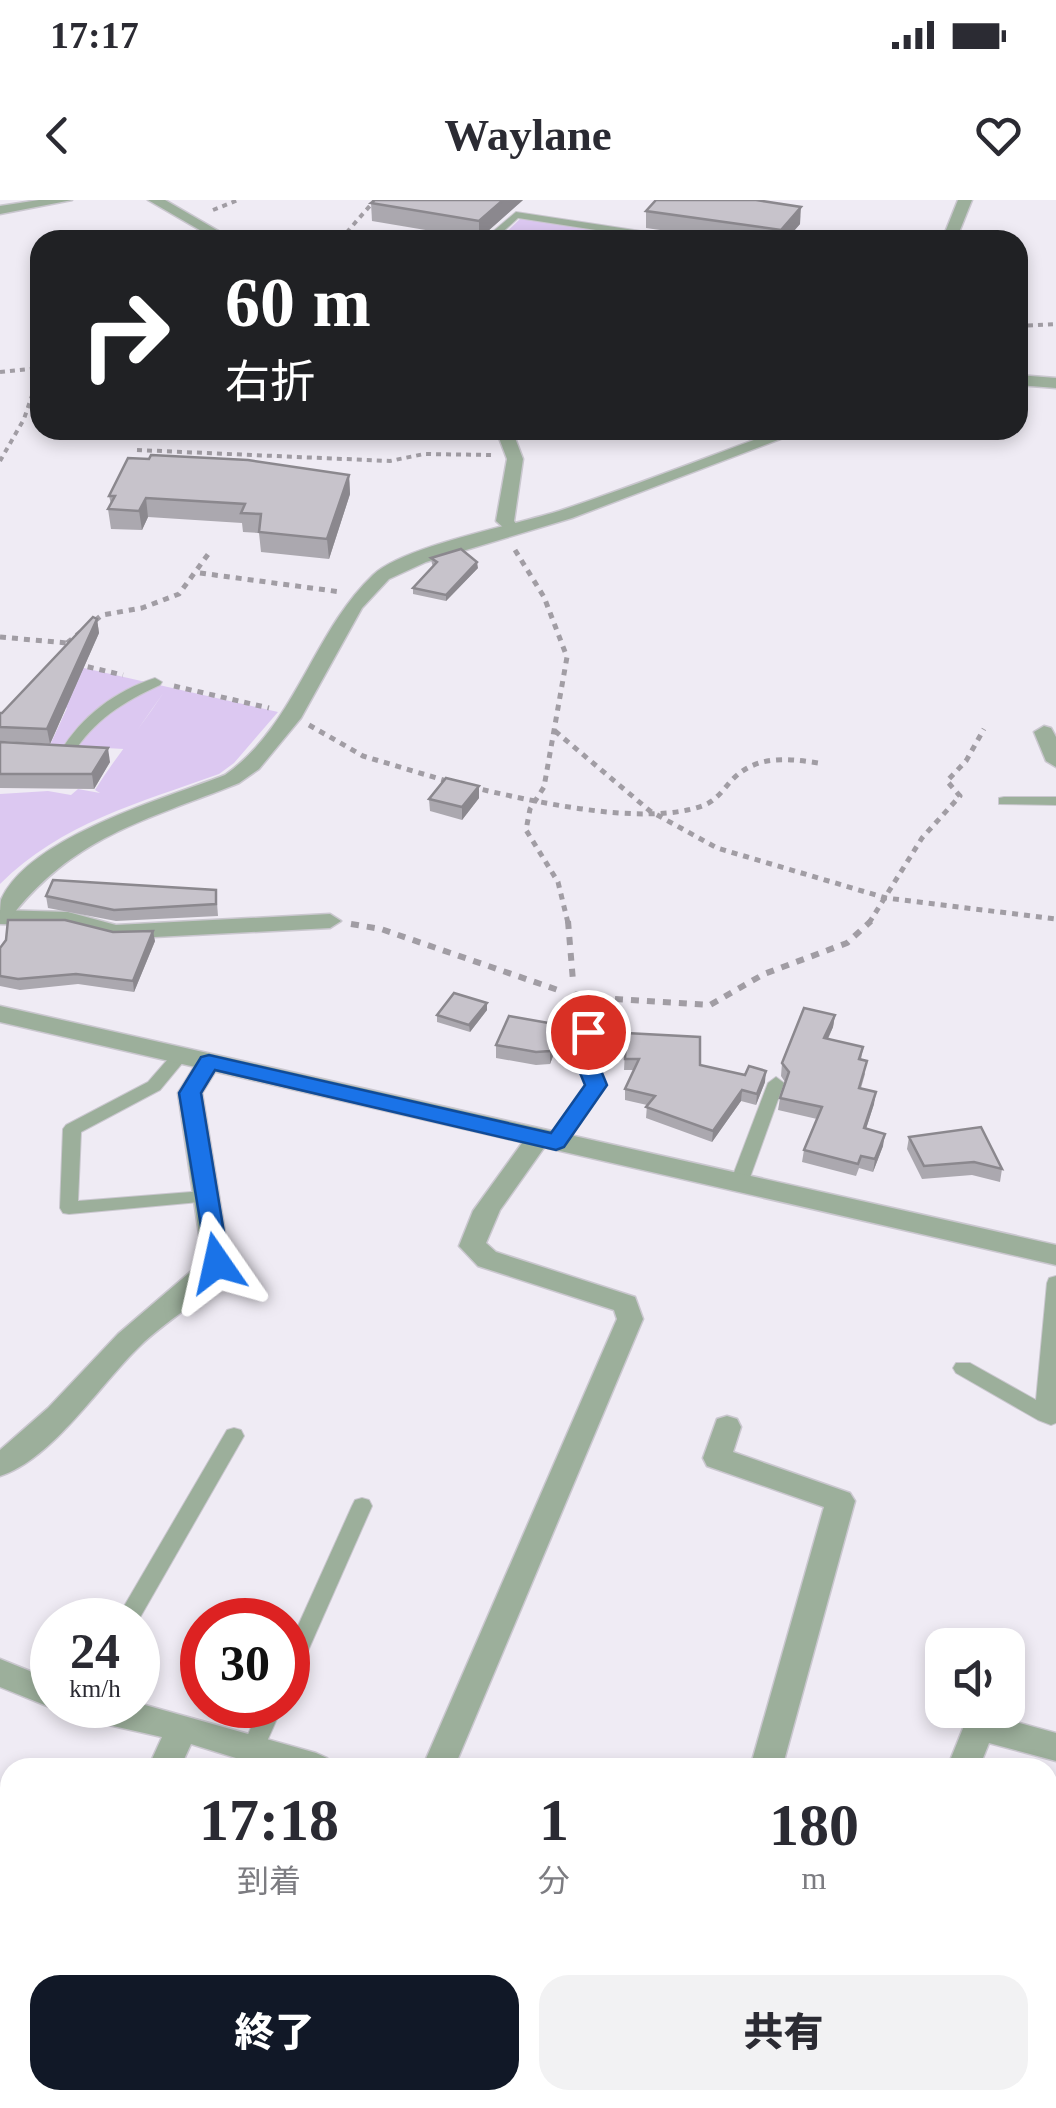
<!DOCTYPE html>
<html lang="ja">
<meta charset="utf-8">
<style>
:root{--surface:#fff;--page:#f2f2f3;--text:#2b2b33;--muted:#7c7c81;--accent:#111827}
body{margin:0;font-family:"Times New Roman","Noto Sans JP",serif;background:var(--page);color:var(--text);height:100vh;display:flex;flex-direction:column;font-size:38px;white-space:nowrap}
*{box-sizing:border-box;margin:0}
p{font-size:32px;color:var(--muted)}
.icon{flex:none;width:55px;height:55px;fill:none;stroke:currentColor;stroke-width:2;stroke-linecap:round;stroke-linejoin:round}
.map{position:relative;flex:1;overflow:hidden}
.panel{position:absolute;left:0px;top:1558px;width:1058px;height:352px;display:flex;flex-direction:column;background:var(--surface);border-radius:30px 30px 0 0;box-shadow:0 5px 15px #0003}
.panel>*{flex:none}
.top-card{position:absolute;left:30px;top:30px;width:998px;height:210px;border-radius:30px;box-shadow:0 5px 15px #0003;background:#202124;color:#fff;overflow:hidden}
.buttons{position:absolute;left:925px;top:1428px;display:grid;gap:20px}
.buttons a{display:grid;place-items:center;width:100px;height:100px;border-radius:20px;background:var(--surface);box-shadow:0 5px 15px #0003;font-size:50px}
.speed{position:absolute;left:30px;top:1398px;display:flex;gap:20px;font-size:50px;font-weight:700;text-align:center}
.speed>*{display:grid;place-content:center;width:130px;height:130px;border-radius:50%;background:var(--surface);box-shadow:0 5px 15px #0003;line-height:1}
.speed small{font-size:25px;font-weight:400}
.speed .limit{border:15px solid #d22;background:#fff;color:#111}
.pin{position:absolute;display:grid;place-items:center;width:85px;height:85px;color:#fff;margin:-42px;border:5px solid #fff;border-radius:50%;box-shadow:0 2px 10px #0007}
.me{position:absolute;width:110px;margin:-55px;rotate:349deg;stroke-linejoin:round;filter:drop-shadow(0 0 8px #0008)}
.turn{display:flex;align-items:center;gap:35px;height:210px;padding:0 30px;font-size:45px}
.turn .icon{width:130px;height:130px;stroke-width:2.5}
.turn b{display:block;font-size:70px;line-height:85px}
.eta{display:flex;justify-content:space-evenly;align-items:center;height:170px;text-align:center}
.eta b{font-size:60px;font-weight:800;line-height:70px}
.cta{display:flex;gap:20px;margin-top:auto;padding:20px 30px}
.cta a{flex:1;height:115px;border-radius:30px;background:var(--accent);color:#fff;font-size:40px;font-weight:800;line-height:115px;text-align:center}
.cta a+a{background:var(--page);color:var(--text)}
.status{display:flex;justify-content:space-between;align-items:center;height:70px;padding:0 50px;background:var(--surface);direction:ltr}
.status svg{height:28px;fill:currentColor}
header{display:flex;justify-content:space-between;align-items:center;height:130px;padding:0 30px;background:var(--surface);font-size:45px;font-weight:800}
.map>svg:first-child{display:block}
</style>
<div class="status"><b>17:17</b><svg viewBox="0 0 49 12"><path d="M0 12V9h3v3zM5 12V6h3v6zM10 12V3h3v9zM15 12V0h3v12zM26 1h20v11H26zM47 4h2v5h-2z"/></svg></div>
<header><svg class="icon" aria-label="back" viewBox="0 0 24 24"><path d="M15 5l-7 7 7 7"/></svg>Waylane<svg class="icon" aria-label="heart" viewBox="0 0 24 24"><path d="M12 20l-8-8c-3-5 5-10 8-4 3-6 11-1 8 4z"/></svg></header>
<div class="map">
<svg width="1056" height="1908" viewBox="0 0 1056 1908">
<rect width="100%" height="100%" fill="#efebf4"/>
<!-- green -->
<g fill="#dcc8f1">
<path d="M521,18L659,40H498Z"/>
<path d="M62,463L278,512L234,563L219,574C139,603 61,623 0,684V594L48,591L71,595L78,589L100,593L95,590C116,556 142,526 164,492L124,549L50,545L67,508L26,505Z"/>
</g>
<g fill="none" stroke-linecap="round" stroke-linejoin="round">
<!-- service casing -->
<g stroke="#cac7cf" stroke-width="2">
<g id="service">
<path d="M516,12L680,37L685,40H661L518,18L494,40H483Z"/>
<path d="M155,478L162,482L160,485C123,502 94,520 72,555H62L60,552C82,516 115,491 155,478Z"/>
<path d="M1004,597H1056V605L999,604V598Z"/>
<path d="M576,792L582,793L593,818L604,885L562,946L556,948L547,942L587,885L577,818L568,797Z"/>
<path d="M181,849L189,855L160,890L81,932L78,1001L204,991L213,997L210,1001L69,1014L63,1013L60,1008L63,929L66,925L148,882L175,851Z"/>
<path d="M776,877L784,883L748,983L745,987H733L730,983L768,883Z"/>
<path d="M1056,1076V1223L1051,1225L1038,1220L956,1173L953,1168L956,1163H970L1036,1200L1047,1083L1049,1078Z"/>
<path d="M234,1228L241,1230L244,1236L138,1421L116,1420L227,1230Z"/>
<path d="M362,1298L369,1300L372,1306L296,1478L288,1480V1448L352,1306L355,1300Z"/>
<path d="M261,1505H283L261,1555L253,1558L245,1555L242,1548Z"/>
</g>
</g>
<!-- minor casing -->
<g stroke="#cac7cf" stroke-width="3">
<g id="minor">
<path d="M39,0H72L0,14V6Z"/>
<path d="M148,0H165L234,40H217Z"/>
<path d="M1018,175L1056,178V188L1018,185Z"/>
<path d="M496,230H512L523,259L514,321L521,330L512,335L496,321L507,259Z"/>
<path d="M1044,526L1051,528L1056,537V567L1046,561L1034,532Z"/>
<path d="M0,710L68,712L116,725L330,714L341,721L330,728L116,739L67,726L0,724Z"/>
<path d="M209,854L221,862L202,893L230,1063C211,1097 167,1119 140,1146C100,1184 53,1259 0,1276V1250L48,1208L118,1134L203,1061L178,893L201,856Z"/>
<path d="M539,929L551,938L500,1010L486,1043L496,1052L635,1097L643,1119L454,1568H422L617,1119L614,1110L478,1066L459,1046L473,1011L530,932Z"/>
<path d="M727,1216L737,1219L741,1227L733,1252L850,1293L855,1301L782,1568H750L824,1307L707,1266L703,1258L717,1219Z"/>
<path d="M0,1459L52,1480V1505H60L52,1508L0,1487Z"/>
<path d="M138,1503L316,1553L327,1558L332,1568H268L191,1544L180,1568H148L162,1537L82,1519L71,1515L66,1505Z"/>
<path d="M979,1512L1056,1533V1561L989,1543L979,1568H947L968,1516Z"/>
<path d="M10,1873V1900H24L21,1908H0V1877Z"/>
<path d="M253,1900H291L288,1908H250Z"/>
<path d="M688,1900H724L725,1908H689Z"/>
</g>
</g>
<!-- tertiary casing -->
<g stroke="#cac7cf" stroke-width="3">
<g id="tertiary">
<path d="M958,0H972L956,40H942Z"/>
<path d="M781,230H804L572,318L426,362L389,379L362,408L301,518L259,569L239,583C145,621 72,636 8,721L0,723C0,716 0,706 1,700C28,637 166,598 225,575C296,525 312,433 373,375C404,346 515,325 559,311C634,286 707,257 781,230Z"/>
<path d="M0,806L1056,1045V1065L0,822Z"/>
</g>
</g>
<!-- path-far2 -->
<g stroke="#a19da4" stroke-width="4" stroke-dasharray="5 5" stroke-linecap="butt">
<path d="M213,10L238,0"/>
<path d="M340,40L375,0"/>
<path d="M1018,126L1056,124"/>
<path d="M0,172L40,168"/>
<path d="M137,250L390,261L424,254L493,255"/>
<path d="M0,261L24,219L40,172"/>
</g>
<!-- path-far1 -->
<g stroke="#a19da4" stroke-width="5" stroke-dasharray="6 6" stroke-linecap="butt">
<path d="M515,350L544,397L567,457L544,587L530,609L526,630L558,682L568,723"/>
<path d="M200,373L341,392"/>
<path d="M0,437L67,443L68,449"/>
<path d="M67,443L102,415L142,408L179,394L209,353"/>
<path d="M76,464L123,475"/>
<path d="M174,486L269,508"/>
<path d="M309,525L363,556L450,582"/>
<path d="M555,531L650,611L717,648L886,698L1056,719"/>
<path d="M471,587C532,601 642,627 702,606C715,602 723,590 731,581C755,555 786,558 818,563"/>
<path d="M869,723L922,638L960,596L947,581L966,561L984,529"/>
</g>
<!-- path -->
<g stroke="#a19da4" stroke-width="6" stroke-dasharray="8 8" stroke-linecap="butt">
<path d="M568,721L573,781"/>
<path d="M351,724L381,729L558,790"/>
<path d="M599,798L710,805L764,774L847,743L871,721"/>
</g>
<!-- service -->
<use href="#service" fill="#9caf9b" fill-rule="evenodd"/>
<!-- minor -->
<use href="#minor" fill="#9caf9b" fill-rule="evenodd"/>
<!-- tertiary -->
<use href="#tertiary" fill="#9caf9b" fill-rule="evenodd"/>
</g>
<!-- wall -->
<g fill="#aba8af">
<path d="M523,0L479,39L372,21L371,3Z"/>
<path d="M646,11L800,24L786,40H730L646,28Z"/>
<path d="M349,275L350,294L329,359L261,352L259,333L243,332L242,323L148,317L142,330L111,329L108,309L111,304L109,296Z"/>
<path d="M431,358L478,368L446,401L413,394V388L433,366L432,364Z"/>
<path d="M97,419L99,433L50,544L0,541V513H2Z"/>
<path d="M0,542L110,562L94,589L0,588Z"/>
<path d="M479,586V598L462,620L430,611L429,599Z"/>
<path d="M216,690L218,716L116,721L48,708L46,696Z"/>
<path d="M113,732L155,741L134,792L78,784L20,790L0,786V748Z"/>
<path d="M487,810L470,832L437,822V815Z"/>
<path d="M835,815L833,827L828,839L863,847L861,860L865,874L861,888L874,904L866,929L883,946L873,972L859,968L856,976L802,962L804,950L817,919L778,910L780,898L785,882L781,876L782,863Z"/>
<path d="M560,825V838L550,864L536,865L496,858V845Z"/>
<path d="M626,833L700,865L765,882L756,905L741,901L712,942L646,918L647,905L625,900V889L634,870H624Z"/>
<path d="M909,937L1002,969L1000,982L972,975L922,979L907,949Z"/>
</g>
<!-- shaded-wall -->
<g fill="#8b888e">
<path d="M503,0H523L479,39V21Z"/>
<path d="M801,7L800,24L786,40H780L781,30Z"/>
<path d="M349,275L350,294L329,359L327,339Z"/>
<path d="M146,298L148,317L142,330L139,311Z"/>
<path d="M477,362L478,368L446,401V395Z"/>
<path d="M97,419L99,433L50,544L47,529Z"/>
<path d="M108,548L110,562L94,589L92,574Z"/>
<path d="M479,586V598L462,620V607Z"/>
<path d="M153,731L155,741L134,792L133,781Z"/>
<path d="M487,803V810L470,832L469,825Z"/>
<path d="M835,815L833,827L822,851L824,838Z"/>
<path d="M560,825V838L550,864V851Z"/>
<path d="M766,871L765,882L756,905L757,894Z"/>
<path d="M742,890L741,901L712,942L713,931Z"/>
<path d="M876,892L874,904L862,941L864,928Z"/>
<path d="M885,934L883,946L873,972L875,959Z"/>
</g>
<!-- building -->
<g fill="#c7c3cb" stroke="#8b888e" stroke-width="2.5">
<path d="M375,0H503L479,21L371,3Z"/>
<path d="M656,0H756L801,7L781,30L646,11Z"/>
<path d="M151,255L248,260L349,275L327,339L259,332L261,314L241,313L245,304L146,298L139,311L108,309L115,296H109L128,258L149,259Z"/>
<path d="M461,349L477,362L446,395L413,388L437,362L431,358Z"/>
<path d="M93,417L97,419L47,529L0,527V513H2Z"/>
<path d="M0,542L108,548L92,574H0Z"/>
<path d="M446,578L479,586L462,607L429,599Z"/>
<path d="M53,680L216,690V704L114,710L46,696Z"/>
<path d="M8,720H65L113,732L153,731L133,781L76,774L18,779L0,776V748L6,740Z"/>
<path d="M454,793L487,803L469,825L437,815Z"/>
<path d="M804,808L835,815L824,838L863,847L859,859L867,861L859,888L876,892L864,928L885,934L875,959L861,956L858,964L804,950L822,907L780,898L789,872L782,863Z"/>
<path d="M509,816L560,825L550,851L536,852L496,845Z"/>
<path d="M626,833L700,837V865L745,875L749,866L766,871L757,894L742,890L713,931L646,907L655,896L625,889L639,859H625Z"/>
<path d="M981,927L1002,969L974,962L924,966L909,937Z"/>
</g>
<!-- route -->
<path fill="#1a73e8" stroke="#114b97" stroke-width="2.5" d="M588,825L598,832L600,868L607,885L564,947L556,950L215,870L201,893L229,1063L217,1072L208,1069L179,893L201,857L209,855L551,933L585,885L578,868L577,832Z"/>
</svg>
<div class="buttons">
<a><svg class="icon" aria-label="sound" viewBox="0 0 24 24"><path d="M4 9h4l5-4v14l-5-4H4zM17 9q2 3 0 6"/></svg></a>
</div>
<div class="speed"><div>24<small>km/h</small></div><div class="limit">30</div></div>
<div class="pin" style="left:588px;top:832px;background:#d93025"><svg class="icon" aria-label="arrive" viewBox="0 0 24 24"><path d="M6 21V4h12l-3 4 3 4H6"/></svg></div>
<svg class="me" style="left:217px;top:1063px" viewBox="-20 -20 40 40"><path d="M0-17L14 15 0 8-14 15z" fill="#1a73e8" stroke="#fff" stroke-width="4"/></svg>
<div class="top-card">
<div class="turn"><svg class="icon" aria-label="right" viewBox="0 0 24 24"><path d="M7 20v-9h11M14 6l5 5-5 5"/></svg><div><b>60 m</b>右折</div></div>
</div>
<section class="panel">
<div class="eta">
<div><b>17:18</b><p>到着</p></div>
<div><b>1</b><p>分</p></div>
<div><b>180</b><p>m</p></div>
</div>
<div class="cta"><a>終了</a><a>共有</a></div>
</section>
</div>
